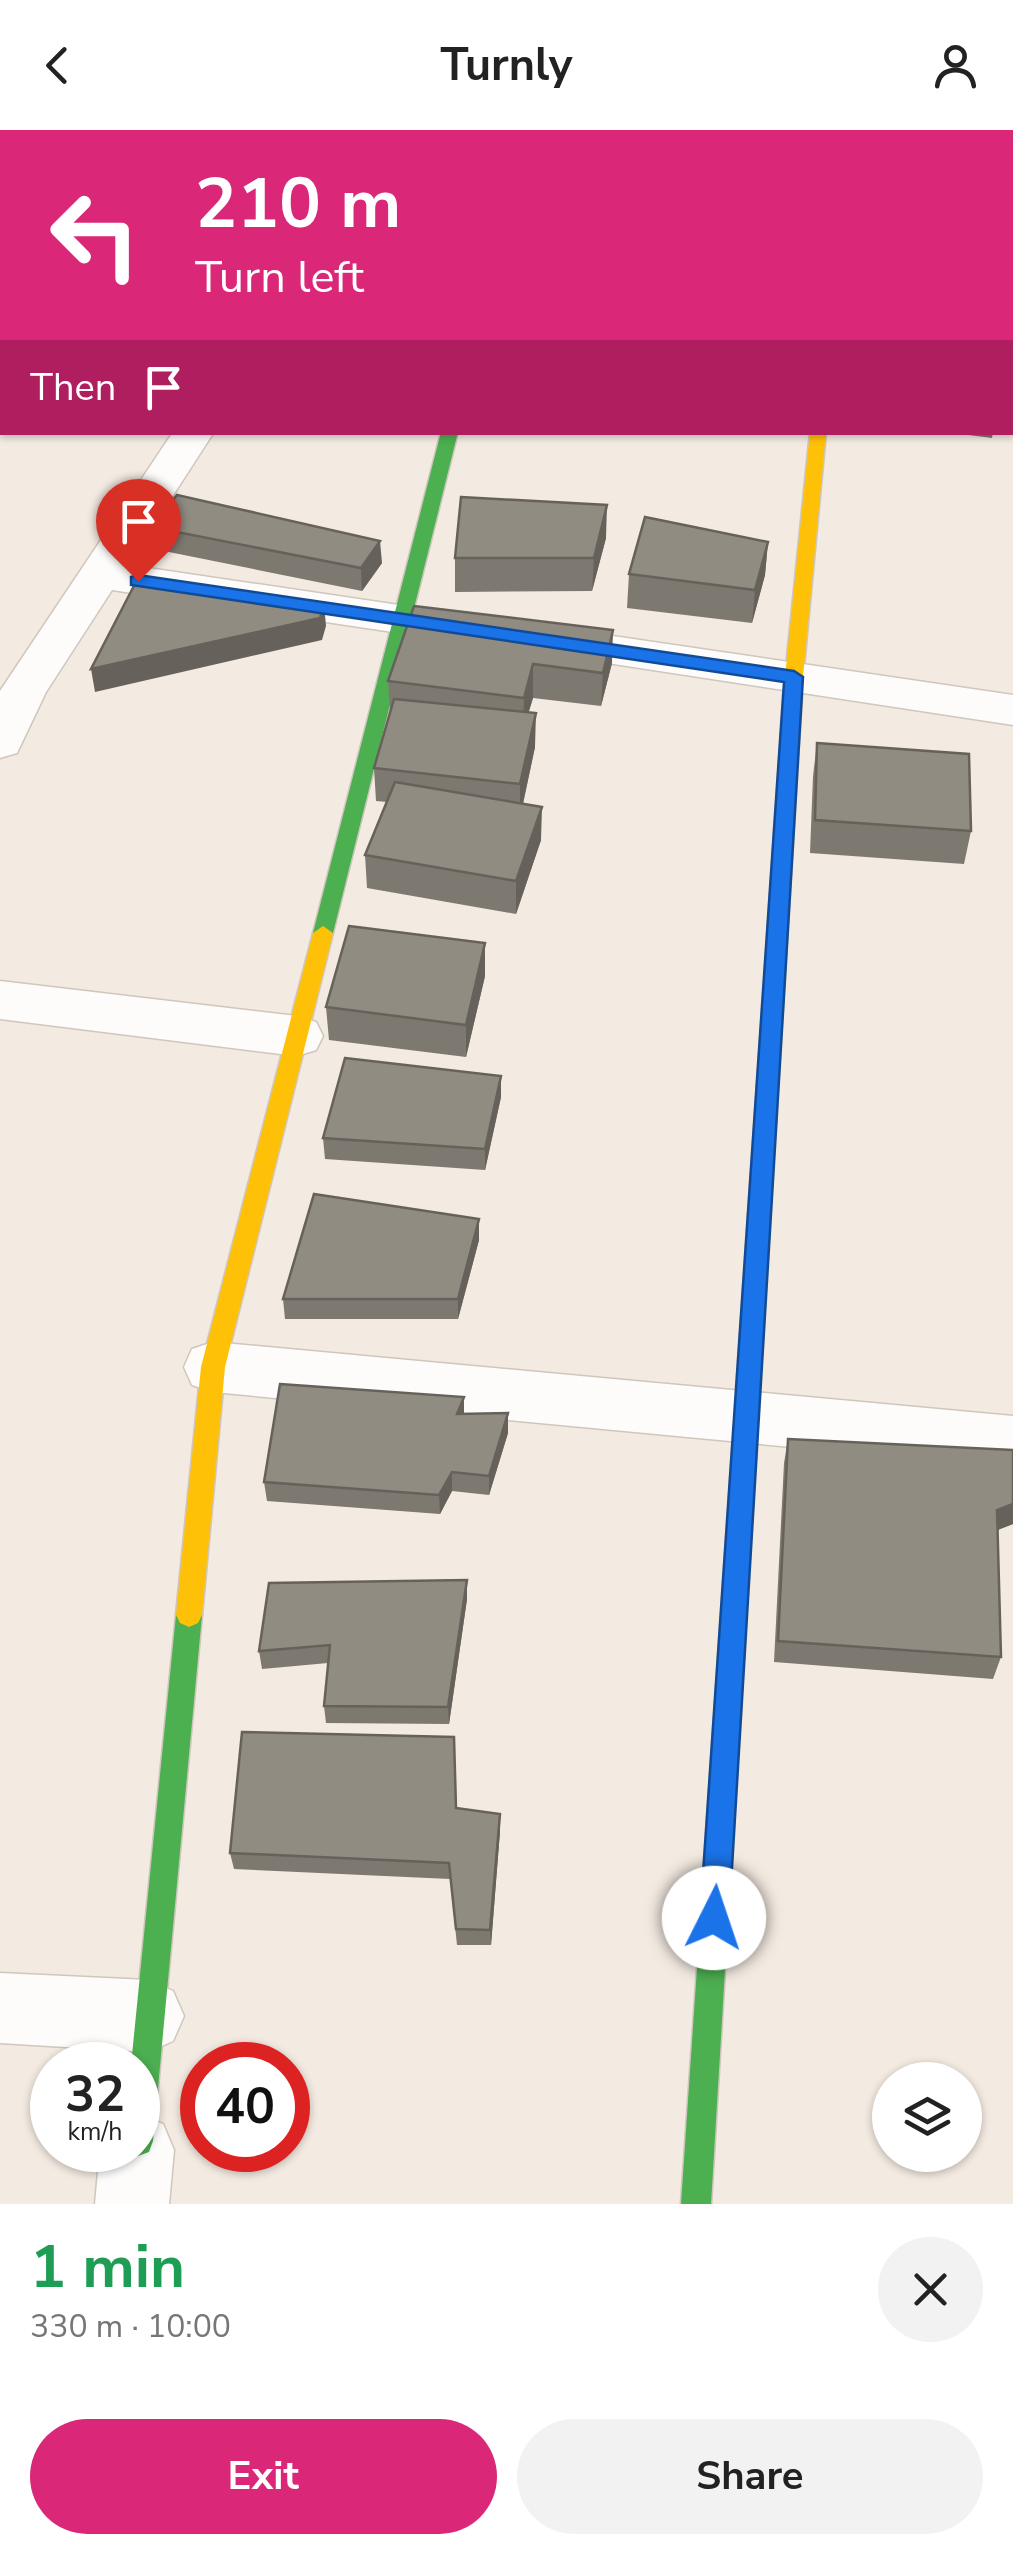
<!DOCTYPE html>
<meta charset="utf-8">
<style>
:root{--surface:#fff;--page:#f2f2f2;--text:#222;--muted:#767676;--accent:#db2777}
body{margin:0;font-family:"Nunito Sans",sans-serif;background:var(--page);color:var(--text);height:100vh;display:flex;flex-direction:column;font-size:38px;white-space:nowrap}
*{box-sizing:border-box;margin:0}
p{font-size:32px;color:var(--muted)}
.icon{flex:none;width:55px;height:55px;fill:none;stroke:currentColor;stroke-width:2;stroke-linecap:round;stroke-linejoin:round}
.map{position:relative;height:2074px;overflow:hidden}
.drawer{display:flex;flex-direction:column;background:var(--surface);flex:1}
.drawer>*{flex:none}
.banner{position:absolute;left:0px;top:0px;width:1015px;height:305px;box-shadow:0 2px 8px #0004;background:#db2777;color:#fff;overflow:hidden}
.buttons{position:absolute;left:872px;top:1932px;display:grid;gap:20px}
.buttons a{display:grid;place-items:center;width:110px;height:110px;border-radius:50%;background:var(--surface);box-shadow:0 2px 8px #0004;font-size:50px}
.speed{position:absolute;left:30px;top:1912px;display:flex;gap:20px;font-size:50px;font-weight:700;text-align:center}
.speed>*{display:grid;place-content:center;width:130px;height:130px;border-radius:50%;background:var(--surface);box-shadow:0 2px 8px #0004;line-height:1}
.speed small{font-size:25px;font-weight:400}
.speed .limit{border:15px solid #d22;background:#fff;color:#111}
.pin{position:absolute;display:grid;place-items:center;width:85px;height:85px;color:#fff;margin:-102px -42px;border-radius:50% 50% 50% 0;rotate:-45deg;box-shadow:0 0 10px #0007}
.pin .icon{rotate:45deg}
.me{position:absolute;width:110px;margin:-55px;rotate:4deg;stroke-linejoin:round;filter:drop-shadow(0 0 8px #0008)}
.turn{display:flex;align-items:center;gap:35px;height:210px;padding:0 30px;font-size:45px}
.turn .icon{width:130px;height:130px;stroke-width:2.5}
.turn b{display:block;font-size:70px;line-height:85px}
.then{display:flex;align-items:center;height:95px;padding:0 30px;background:#0003;gap:20px;font-size:38px}
.round{display:grid;place-items:center;flex:none;width:105px;height:105px;border-radius:52px;background:var(--page)}
.summary{display:flex;align-items:center;justify-content:space-between;height:170px;padding:0 30px}
h1{font-size:60px;font-weight:700;line-height:75px;color:#1e9e55}
.primary-button{display:flex;gap:20px;margin-top:auto;padding:20px 30px}
.primary-button a{flex:1;height:115px;border-radius:60px;background:var(--accent);color:#fff;font-size:40px;font-weight:700;line-height:115px;text-align:center}
.primary-button a+a{background:var(--page);color:var(--text)}
header{display:flex;justify-content:space-between;align-items:center;height:130px;padding:0 30px;background:var(--surface);font-size:45px;font-weight:700}
.map>svg:first-child{display:block}
</style>
<header><svg class="icon" aria-label="back" viewBox="0 0 24 24"><path d="M15 5l-7 7 7 7"/></svg>Turnly<svg class="icon" aria-label="person" viewBox="0 0 24 24"><circle cx="12" cy="8" r="4"/><path d="M4 21q1-7 8-7t8 7"/></svg></header>
<div class="map">
<svg width="1013" height="2074" viewBox="0 0 1013 2074">
<rect width="100%" height="100%" fill="#f3eae1"/>
<g fill="none" stroke-linecap="round" stroke-linejoin="round">
<!-- street casing -->
<g stroke="#cfc6bd" stroke-width="3">
<g id="street">
<path d="M929,0H965V2H930Z"/>
<path d="M173,302H214L128,435L453,483L469,487L475,497L469,507L453,511L112,460L46,562L17,623L0,628V561Z"/>
<path d="M538,495L1013,565V595L522,520L515,510L522,500Z"/>
<path d="M0,851L297,886L316,892L323,906L316,920L297,926L0,889Z"/>
<path d="M213,1212L1013,1286V1338L213,1262L192,1255L184,1237L192,1219Z"/>
<path d="M0,1843L148,1850L173,1861L184,1886L173,1911L148,1922L0,1913Z"/>
<path d="M138,1983L163,1994L174,2020L169,2074H95L100,2020H138Z"/>
</g>
</g>
<!-- fast casing -->
<g stroke="#cfc6bd" stroke-width="3">
<g id="fast">
<path d="M441,302H458L333,803L323,810L313,803Z"/>
<path d="M759,1079L767,1082L770,1088L711,2074H681L748,1088L751,1082Z"/>
<path d="M189,1473L198,1477L202,1485L153,2011L149,2022L138,2026L127,2020H138V1935H131L176,1485L180,1477Z"/>
</g>
</g>
<!-- slow casing -->
<g stroke="#cfc6bd" stroke-width="3">
<g id="slow">
<path d="M810,302H826L803,547L770,1088L767,1094H751L748,1088L785,547Z"/>
<path d="M323,796L333,803L225,1237L202,1485L198,1493L189,1497L180,1493L176,1485L201,1237L313,803Z"/>
</g>
</g>
<!-- street -->
<use href="#street" fill="#fdfcfa" fill-rule="evenodd"/>
<!-- fast -->
<use href="#fast" fill="#4caf50" fill-rule="evenodd"/>
<!-- slow -->
<use href="#slow" fill="#ffc107" fill-rule="evenodd"/>
</g>
<!-- wall -->
<g fill="#7d7870">
<path d="M945,302H993L992,308Z"/>
<path d="M151,397L382,433L362,461L154,419Z"/>
<path d="M606,408L592,461L455,462V428Z"/>
<path d="M768,412L765,445L752,493L627,478L629,444Z"/>
<path d="M414,476L612,533L601,576L533,568L528,583L535,617L523,674L541,710L516,784L367,758L365,725L387,672L376,671L374,638L390,583L388,551Z"/>
<path d="M817,613L971,701L964,734L810,723L813,646Z"/>
<path d="M485,813V846L466,927L329,910L326,877Z"/>
<path d="M501,967L485,1040L325,1029L323,1008Z"/>
<path d="M479,1089V1110L458,1189H285L283,1169Z"/>
<path d="M508,1283V1303L489,1365L452,1361L440,1384L267,1371L264,1352L464,1284Z"/>
<path d="M788,1309L1013,1394L998,1400L1001,1527L993,1549L774,1532L784,1333Z"/>
<path d="M467,1469L449,1594L326,1593L324,1576L328,1533L262,1539L259,1521Z"/>
<path d="M456,1678L500,1701L491,1815H457L450,1749L234,1739L230,1723Z"/>
</g>
<!-- shaded-wall -->
<g fill="#66625b">
<path d="M607,375L606,408L592,461L594,428Z"/>
<path d="M380,411L382,433L362,461L361,438Z"/>
<path d="M768,412L765,445L752,493L755,460Z"/>
<path d="M324,473L326,496L322,510L95,562L91,539Z"/>
<path d="M613,500L612,533L601,576L603,543Z"/>
<path d="M533,534V568L523,601L524,568Z"/>
<path d="M536,583L535,617L520,687V654Z"/>
<path d="M542,677L541,710L516,784V751Z"/>
<path d="M485,813V846L466,927V895Z"/>
<path d="M501,946V967L485,1040V1019Z"/>
<path d="M479,1089V1110L458,1189V1169Z"/>
<path d="M464,1267V1286L457,1284Z"/>
<path d="M508,1283V1303L489,1365V1346Z"/>
<path d="M452,1342V1361L440,1384L439,1365Z"/>
<path d="M1013,1374V1394L989,1403L997,1380Z"/>
<path d="M467,1450V1469L449,1594L448,1577Z"/>
<path d="M500,1684V1701L491,1815L490,1800Z"/>
</g>
<!-- building -->
<g fill="#918c82" stroke="#66625b" stroke-width="2.5">
<path d="M177,365L380,411L361,438L151,397Z"/>
<path d="M461,367L607,375L594,428H455Z"/>
<path d="M645,387L768,412L755,460L629,444Z"/>
<path d="M139,446L324,473L320,488L91,539Z"/>
<path d="M414,476L613,500L603,543L533,534L524,568L388,551Z"/>
<path d="M394,569L536,583L520,654L374,638Z"/>
<path d="M817,613L969,624L971,701L815,690Z"/>
<path d="M395,652L542,677L516,751L365,725Z"/>
<path d="M349,796L485,813L466,895L326,877Z"/>
<path d="M345,928L501,946L485,1019L323,1008Z"/>
<path d="M314,1064L479,1089L458,1169H283Z"/>
<path d="M280,1254L464,1267L457,1284L508,1283L489,1346L452,1342L439,1365L264,1352Z"/>
<path d="M788,1309L1013,1320V1374L997,1380L1001,1527L778,1511Z"/>
<path d="M467,1450L448,1577L324,1576L330,1515L259,1521L269,1453Z"/>
<path d="M242,1602L454,1607L456,1678L500,1684L490,1800L456,1799L449,1733L230,1723Z"/>
</g>
<!-- route -->
<path fill="#1a73e8" stroke="#114b97" stroke-width="2.5" d="M138,445L794,541L803,547L729,1788L725,1798L714,1802L704,1798L700,1788L784,552L131,455V447Z"/>
</svg>
<div class="buttons">
<a><svg class="icon" aria-label="layers" viewBox="0 0 24 24"><path d="M12 4l9 5-9 5-9-5zM3 14l9 5 9-5"/></svg></a>
</div>
<div class="speed"><div>32<small>km/h</small></div><div class="limit">40</div></div>
<div class="pin" style="left:138px;top:451px;background:#d93025"><svg class="icon" aria-label="arrive" viewBox="0 0 24 24"><path d="M6 21V4h12l-3 4 3 4H6"/></svg></div>
<svg class="me" style="left:714px;top:1788px" viewBox="-20 -20 40 40"><circle r="19" fill="#fff"/><path d="M0-13L10 11 0 6-10 11z" fill="#1a73e8"/></svg>
<div class="banner">
<div class="turn"><svg class="icon" aria-label="left" viewBox="0 0 24 24"><path d="M17 20v-9H6M10 6l-5 5 5 5"/></svg><div><b>210 m</b>Turn left</div></div>
<div class="then">Then<svg class="icon" aria-label="arrive" viewBox="0 0 24 24"><path d="M6 21V4h12l-3 4 3 4H6"/></svg></div>
</div>
</div>
<section class="drawer">
<div class="summary"><div><h1>1 min</h1><p>330 m · 10:00</p></div><a class="round"><svg class="icon" aria-label="close" viewBox="0 0 24 24"><path d="M6 6l12 12M18 6L6 18"/></svg></a></div>
<div class="primary-button"><a>Exit</a><a>Share</a></div>
</section>
